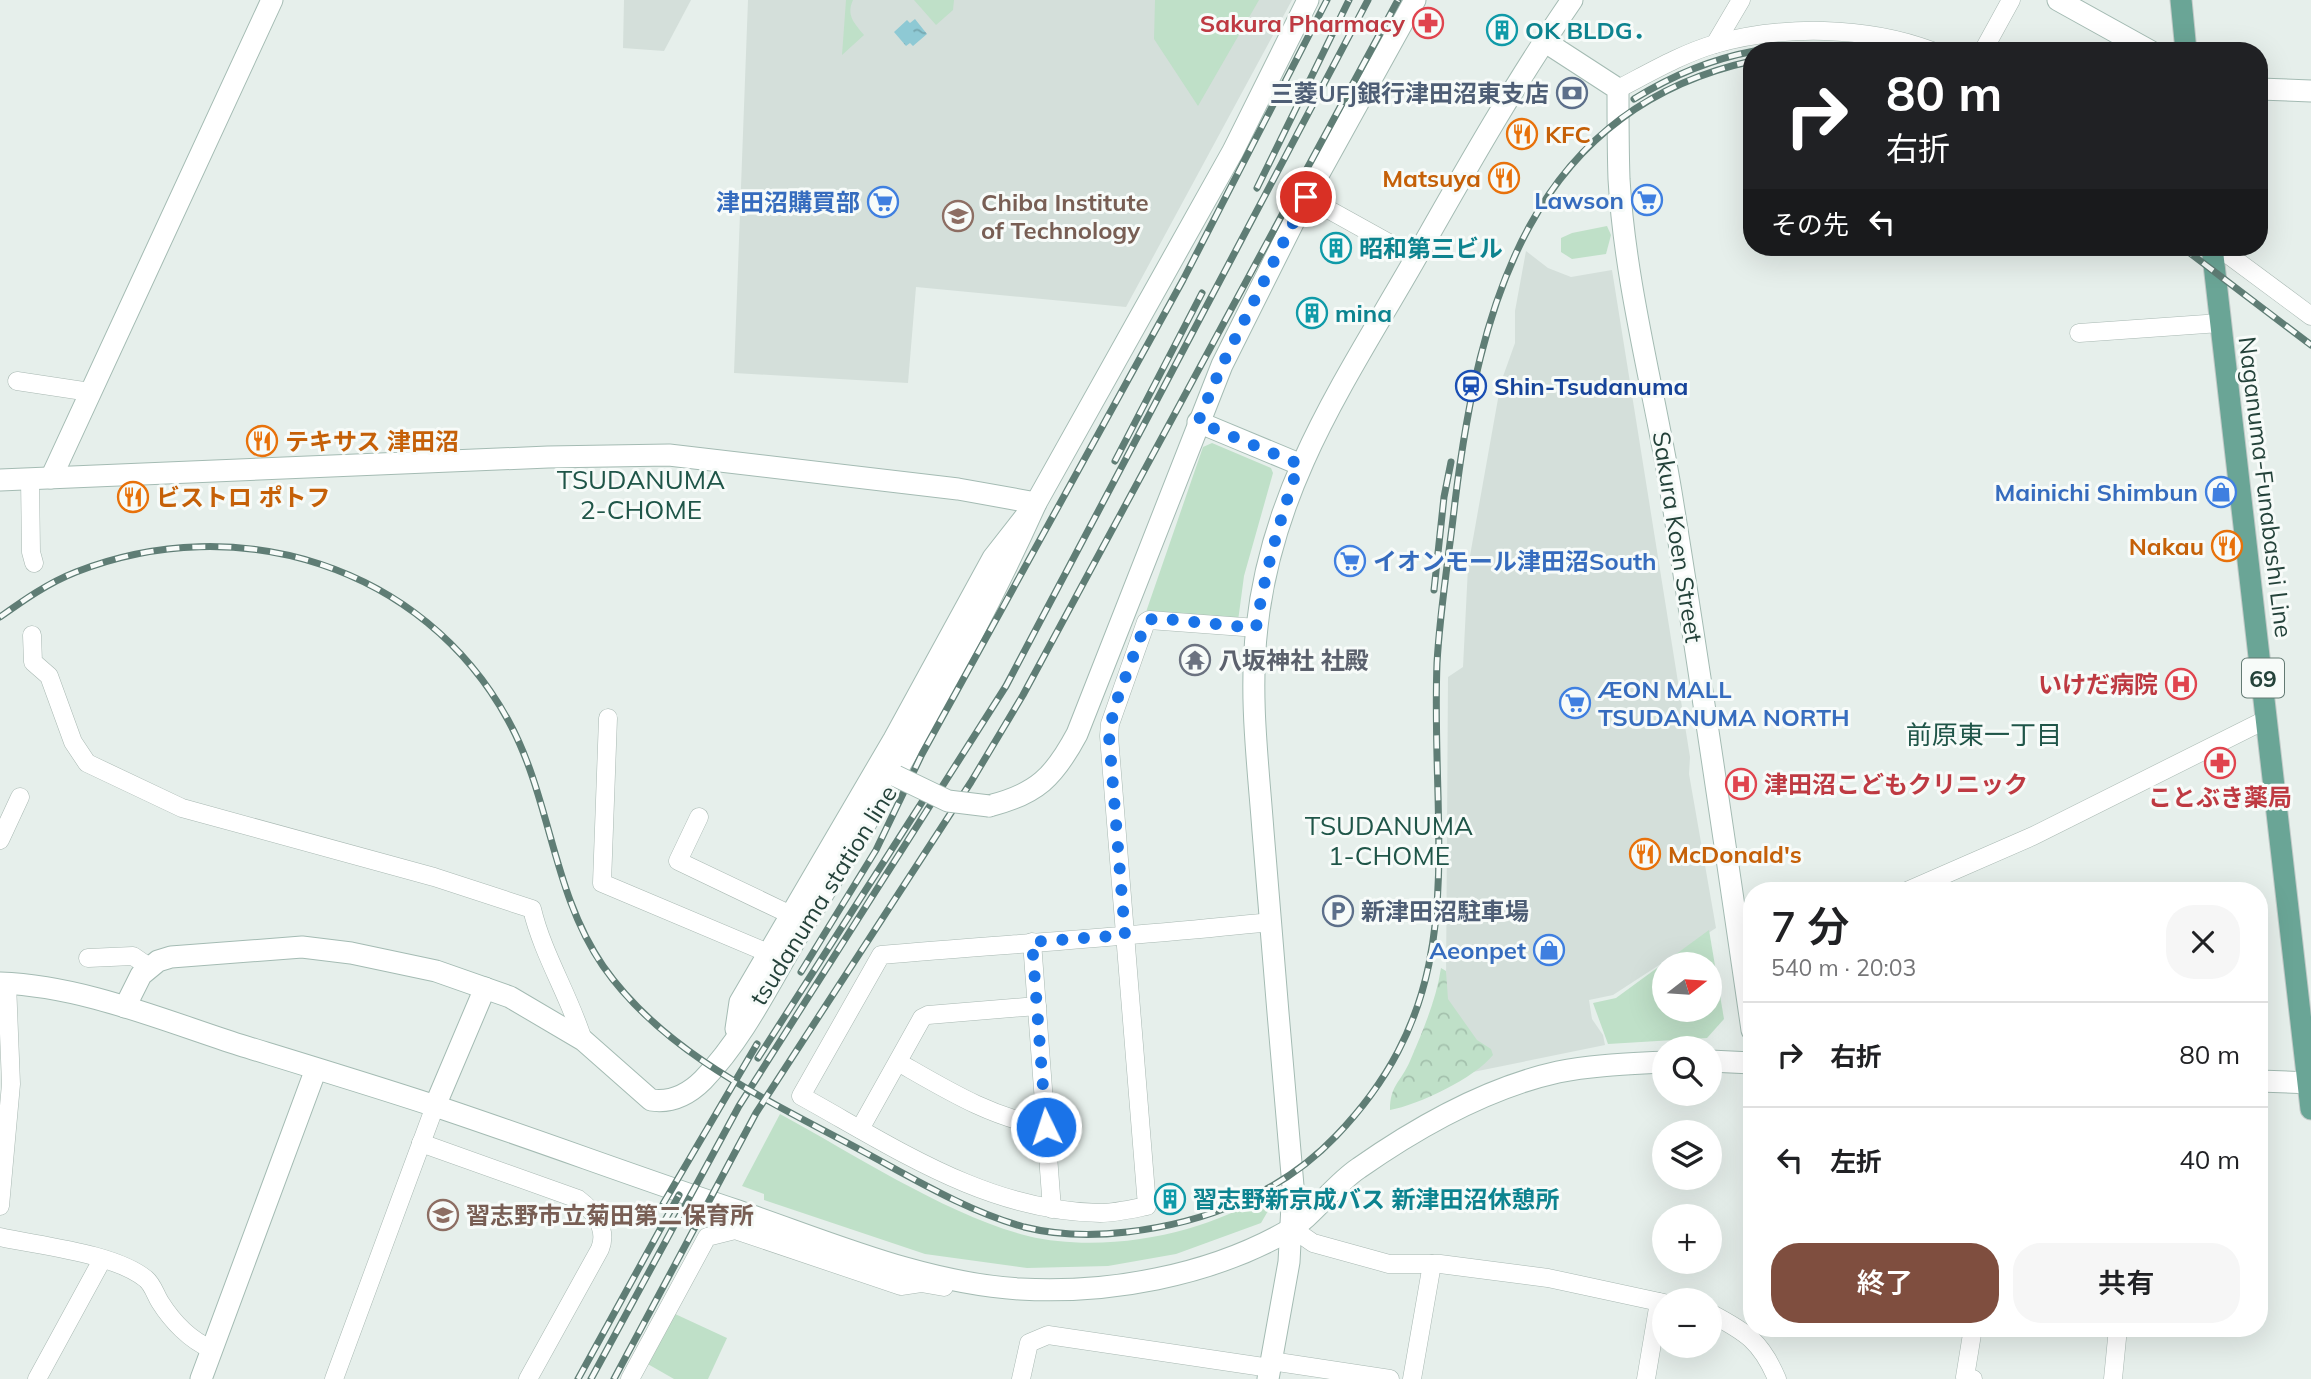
<!DOCTYPE html>
<html lang="ja">
<meta charset="utf-8">
<style>
:root{--surface:#fff;--page:#f6f6f6;--text:#202124;--muted:#757577;--line:#e0e0e0;--accent:#7f4e3f}
body{margin:0;font-family:Mulish,"Noto Sans JP",sans-serif;background:var(--page);color:var(--text);height:100vh;display:flex;flex-direction:column;font-size:26px;white-space:nowrap}
*{box-sizing:border-box;margin:0}
p{font-size:23px;color:var(--muted)}
.icon{flex:none;width:38px;height:38px;fill:none;stroke:currentColor;stroke-width:2;stroke-linecap:round;stroke-linejoin:round}
.map{position:relative;flex:1;overflow:hidden}
.side{position:absolute;left:1743px;top:882px;width:525px;height:455px;display:flex;flex-direction:column;background:var(--surface);border-radius:28px;box-shadow:0 7px 28px #0002}
.side>*{flex:none}
.hud{position:absolute;left:1743px;top:42px;width:525px;height:214px;border-radius:28px;box-shadow:0 7px 28px #0002;background:#202124;color:#fff;overflow:hidden}
.needle{width:46px;rotate:73deg}
.fabs{position:absolute;left:1652px;top:952px;display:grid;gap:14px}
.fabs a{display:grid;place-items:center;width:70px;height:70px;border-radius:50%;background:var(--surface);box-shadow:0 7px 28px #0002;font-size:35px}
.pin{position:absolute;display:grid;place-items:center;width:60px;height:60px;color:#fff;margin:-30px;border:4px solid #fff;border-radius:50%;box-shadow:0 2px 7px #0007}
.me{position:absolute;width:77px;margin:-38px;rotate:356deg;stroke-linejoin:round;filter:drop-shadow(0 0 5px #0008)}
.turn{display:flex;align-items:center;gap:24px;height:147px;padding:0 28px;font-size:32px}
.turn .icon{width:91px;height:91px;stroke-width:2.5}
.turn b{display:block;font-size:49px;line-height:60px}
.then{display:flex;align-items:center;height:66px;padding:0 28px;background:#0003;gap:14px;font-size:26px}
.round{display:grid;place-items:center;flex:none;width:74px;height:74px;border-radius:28px;background:var(--page)}
.head{display:flex;align-items:center;justify-content:space-between;height:119px;padding:0 28px}
h1{font-size:42px;font-weight:600;line-height:52px}
.cta{display:flex;gap:14px;margin-top:auto;padding:14px 28px}
.cta a{flex:1;height:80px;border-radius:28px;background:var(--accent);color:#fff;font-size:28px;font-weight:600;line-height:80px;text-align:center}
.cta a+a{background:var(--page);color:var(--text)}
ul{padding:0;list-style:none}
li{display:flex;align-items:center;gap:21px;height:105px;padding:0 28px;border-top:2px solid var(--line)}
li div{flex:1}
li b{display:block;font-size:26px}
li em{font-style:normal}
.map>svg:first-child{display:block}
</style>
<div class="map">
<svg width="2311" height="1379" viewBox="0 0 2311 1379">
<defs>
<pattern id="forest-crowns" width="20" height="18" patternUnits="userSpaceOnUse" patternTransform="scale(1.75)"><rect width="20" height="18" fill="#bfe0c8"/><path d="M2 6a3 3 0 1 1 6 0M12 15a3 3 0 1 1 6 0" fill="none" stroke="#a4c1ad"/></pattern>
<pattern id="water-ripples" width="26" height="14" patternUnits="userSpaceOnUse" patternTransform="scale(1.75)"><rect width="26" height="14" fill="#8ec9d4"/><path d="M2 4q2-2 4 0t4 0M15 11q2-2 4 0t4 0" fill="none" stroke="#74a5ad"/></pattern>
</defs>
<rect width="100%" height="100%" fill="#e6efeb"/>
<!-- built -->
<g fill="#d4dfda">
<path d="M624,0H691L664,51L623,48Z"/>
<path d="M748,0H1292L1126,307L916,287L908,383L734,373Z"/>
<path d="M1526,251L1548,268L1571,277L1612,270L1690,757L1689,774L1716,928L1613,995L1589,1000L1592,1019L1603,1035L1605,1045L1473,1072L1441,1061L1446,984L1448,677L1463,667L1468,567L1501,382L1515,343V311Z"/>
</g>
<!-- green -->
<g fill="#bfe0c8" fill-rule="evenodd">
<path d="M846,0H853C846,15 854,23 864,35L842,55Z"/>
<path d="M914,0H954L953,10L936,25Z"/>
<path d="M1155,0H1259L1198,106L1154,39Z"/>
<path d="M1607,226L1611,235L1606,254L1572,259L1561,252V238L1572,233Z"/>
<path d="M1212,443L1271,468L1273,473L1244,576L1238,621L1146,612L1203,447Z"/>
<path d="M1709,930L1724,1019L1707,1038L1608,1044L1593,1003L1616,998ZM1664,964H1710V1010H1664Z"/>
<path d="M780,1114C854,1154 948,1216 1028,1236C1077,1248 1139,1243 1187,1229C1215,1221 1243,1208 1271,1196L1272,1204L1261,1223L1176,1254L1108,1266L1027,1268L925,1254L764,1200V1194L742,1186Z"/>
<path d="M673,1313L727,1338L708,1379H674L646,1363Z"/>
</g>
<!-- forest -->
<path fill="url(#forest-crowns)" d="M1441,968L1446,971L1448,999L1477,1040L1491,1049L1493,1055C1475,1078 1418,1105 1390,1110C1390,1085 1401,1082 1410,1061C1423,1030 1436,1001 1441,968Z"/>
<!-- water -->
<path fill="url(#water-ripples)" d="M915,19L927,34L913,46L910,43L906,46L894,32L907,20L910,23Z"/>
<g fill="none" stroke-linecap="round" stroke-linejoin="round">
<!-- street casing -->
<g stroke="#a8b8b2" stroke-width="19">
<g id="street">
<path d="M1715,44L1741,0"/>
<path d="M1983,51L2011,0"/>
<path d="M1618,89C1649,73 1681,54 1715,44C1783,25 1866,26 1932,51"/>
<path d="M1306,197L1416,258"/>
<path d="M2218,247L2311,316"/>
<path d="M2079,333L2220,323"/>
<path d="M17,381L90,392"/>
<path d="M30,479L31,552L34,563"/>
<path d="M1257,628L1149,620L1146,622L1110,724L1109,736L1147,1206C1132,1209 1115,1213 1100,1213C987,1211 897,1149 801,1096L881,955C1011,944 1141,936 1270,922"/>
<path d="M32,635L33,662L49,676L73,742L87,763L182,808L434,877L532,909C543,955 569,995 583,1040"/>
<path d="M608,718L602,883L768,953"/>
<path d="M699,817L678,861L791,915"/>
<path d="M0,840L20,797"/>
<path d="M1907,891L2033,836L2267,719"/>
<path d="M1032,942L1052,1209"/>
<path d="M88,958L133,956L149,967"/>
<path d="M898,1062C947,1090 990,1117 1046,1127"/>
<path d="M860,1129L922,1018L928,1015L1037,1006"/>
<path d="M421,1143L578,1199C594,1211 608,1229 600,1249L528,1379"/>
<path d="M0,1206L11,1084L7,983"/>
<path d="M1293,1229L1313,1243L1389,1264H1440L1548,1278L1664,1303"/>
<path d="M0,1237C40,1246 114,1253 146,1279C153,1285 155,1294 160,1302C172,1321 190,1340 211,1349"/>
<path d="M1710,1313C1746,1332 1761,1341 1777,1379"/>
<path d="M1271,1361L1390,1379"/>
<path d="M37,1379L102,1260"/>
<path d="M334,1379L435,1106"/>
<path d="M630,1379L707,1237L735,1230L901,1286L921,1283L944,1287"/>
<path d="M1021,1379L1029,1343L1048,1335L1270,1368"/>
<path d="M1412,1379L1432,1264"/>
<path d="M1646,1379L1659,1302"/>
<path d="M1973,1379L1965,1377L1973,1328"/>
<path d="M2113,1379L2118,1328"/>
</g>
</g>
<!-- secondary casing -->
<g stroke="#a4bbb3" stroke-width="23">
<g id="secondary">
<path d="M2058,0L2150,51"/>
<path d="M1544,41L1618,89C1618,119 1618,149 1619,179C1625,284 1654,389 1671,492C1700,671 1726,851 1752,1030"/>
<path d="M2259,89L2311,91"/>
<path d="M1198,422L1299,464"/>
<path d="M51,478L272,0"/>
<path d="M0,480L548,457L669,455L958,489L1036,503L993,558L894,739L740,1002L736,1029"/>
<path d="M989,806C1037,794 1054,777 1077,734L1222,365L1306,197L1415,0"/>
<path d="M0,983C83,986 162,1020 240,1045C305,1065 371,1085 435,1106C537,1140 636,1177 738,1211C829,1242 922,1283 1020,1289C1108,1294 1208,1276 1286,1232C1313,1217 1332,1186 1359,1168C1419,1126 1486,1088 1558,1072C1593,1065 1629,1064 1664,1062"/>
<path d="M125,1007L141,975L158,961L171,957L302,947L351,953L436,971L510,997L583,1040L651,1100C671,1103 688,1095 703,1080C745,1037 773,976 804,925C888,789 970,650 1036,503L1233,151L1308,0"/>
<path d="M1710,1061L1752,1063"/>
<path d="M2259,1081L2311,1083"/>
<path d="M435,1106L485,988"/>
<path d="M201,1379L316,1069"/>
<path d="M1268,1379L1289,1262L1293,1186C1283,1068 1272,949 1263,831C1258,763 1249,695 1257,627C1272,486 1345,381 1414,261C1464,173 1514,84 1572,0"/>
</g>
</g>
<!-- primary casing -->
<g stroke="#c2cac8" stroke-width="23">
<g id="primary">
<path d="M2181,0L2186,51"/>
<path d="M2212,247L2311,1109"/>
</g>
</g>
<!-- street -->
<use href="#street" stroke="#fff" stroke-width="18"/>
<!-- secondary -->
<use href="#secondary" stroke="#fff" stroke-width="21"/>
<!-- primary -->
<use href="#primary" stroke="#6aa596" stroke-width="21"/>
<!-- rail casing -->
<g stroke="#5f7d75" stroke-width="7">
<g id="rail">
<path d="M1634,99C1715,49 1791,37 1884,51"/>
<path d="M1257,188L1349,0"/>
<path d="M2182,247L2311,345"/>
<path d="M1115,461L1202,293"/>
<path d="M1434,590L1444,497L1451,462"/>
<path d="M0,617C24,600 48,583 76,572C237,509 423,565 508,720C551,798 552,892 603,966C665,1055 772,1102 864,1152C916,1180 967,1211 1024,1227C1056,1235 1094,1236 1127,1232C1204,1223 1281,1194 1336,1136C1476,991 1430,843 1437,663C1440,609 1449,556 1455,502C1479,306 1531,109 1752,61"/>
<path d="M801,972L876,850L922,754L1183,280L1327,0"/>
<path d="M758,1058L924,799"/>
<path d="M663,1204L757,1044"/>
<path d="M578,1379L679,1195"/>
<path d="M591,1379L739,1106L1006,686L1368,0"/>
<path d="M614,1379L756,1113L971,782L1023,695L1398,0"/>
</g>
</g>
<!-- rail -->
<use href="#rail" stroke="#f7fbf9" stroke-width="4.5" stroke-dasharray="13" stroke-linecap="butt"/>
<!-- secondary-bridge casing -->
<g stroke="#a4bbb3" stroke-width="23" stroke-linecap="butt">
<path id="secondary-bridge" d="M896,776L948,801L989,806"/>
</g>
<!-- secondary-bridge -->
<use href="#secondary-bridge" stroke="#fff" stroke-width="21"/>
</g>
<g fill="none" stroke-linecap="round" stroke-linejoin="round">
<!-- route -->
<path stroke="#1a73e8" stroke-width="12" stroke-dasharray="0 21.6" d="M1046,1127L1032,942L1125,935L1109,736L1114,708L1146,622L1154,618L1256,628C1265,571 1280,519 1299,464L1198,422L1222,365L1306,197"/>
</g>
<!-- icons -->
<defs>
<g id="pharmacy-ring" transform="scale(1.575)"><circle r="9.5" fill="#f7fbf9" stroke="#e0444e" stroke-width="1.5"/><path d="M-2-6h4v4h4v4h-4v4h-4v-4h-4v-4h4Z" fill="#e0444e"/></g>
<g id="building-ring" transform="scale(1.575)"><circle r="9.5" fill="#f7fbf9" stroke="#0f9aa8" stroke-width="1.5"/><path d="M-4-6H4V6H1V3H-1V6H-4ZM-2.5-4.3h1.7v1.8h-1.7ZM.8-4.3h1.7v1.8H.8ZM-2.5-1h1.7V.8h-1.7ZM.8-1h1.7V.8H.8Z" fill="#0f9aa8"/></g>
<g id="bank-ring" transform="scale(1.575)"><circle r="9.5" fill="#f7fbf9" stroke="#5c6f8a" stroke-width="1.5"/><path d="M-6-4H6V4H-6ZM0-2.3a2.3 2.3 0 1 0 0 4.6a2.3 2.3 0 1 0 0-4.6Z" fill="#5c6f8a"/></g>
<g id="restaurant-ring" transform="scale(1.575)"><circle r="9.5" fill="#f7fbf9" stroke="#e8710a" stroke-width="1.5"/><path d="M-5-6h1v4h1v-4h1v4h1v-4h1v5L-1.5 .5V6h-2V.5L-5-1ZM5-6V6H3V1.5H1.5Q1.5-4 5-6Z" fill="#e8710a"/></g>
<g id="supermarket-ring" transform="scale(1.575)"><circle r="9.5" fill="#f7fbf9" stroke="#3f7fe0" stroke-width="1.5"/><path d="M-6-5.5h2.5l.6 2H6L4.5 2H-2.5L-4.4-4H-6ZM-1.5 3.2a1.3 1.3 0 1 0 .1 0ZM3 3.2a1.3 1.3 0 1 0 .1 0Z" fill="#3f7fe0"/></g>
<g id="university-ring" transform="scale(1.575)"><circle r="9.5" fill="#f7fbf9" stroke="#8d6e63" stroke-width="1.5"/><path d="M0-5L7-2L0 1L-7-2ZM-4 1L0 2.5L4 1V4Q0 6-4 4Z" fill="#8d6e63"/></g>
<g id="station-ring" transform="scale(1.575)"><circle r="9.5" fill="#f7fbf9" stroke="#1a4fb4" stroke-width="1.5"/><path d="M-3-6H3Q5-6 5-4V2Q5 4 3 4L4.5 6H3L1.5 4h-3L-3 6H-4.5L-3 4Q-5 4-5 2V-4Q-5-6-3-6ZM-3.5-4v3h7v-3ZM-3.5 1v1.5H-2V1ZM2 1v1.5H3.5V1Z" fill="#1a4fb4"/></g>
<g id="shop-ring" transform="scale(1.575)"><circle r="9.5" fill="#f7fbf9" stroke="#3f7fe0" stroke-width="1.5"/><path d="M-5-2.5h2.3a2.7 3.5 0 0 1 5.4 0H5L5.5 6h-11ZM-1.5-2.5h3a1.5 2.3 0 0 0-3 0Z" fill="#3f7fe0"/></g>
<g id="temple-ring" transform="scale(1.575)"><circle r="9.5" fill="#f7fbf9" stroke="#6b7280" stroke-width="1.5"/><path d="M0-6L5-2H3V0L6.5 2.5H4V6H1.5V3h-3V6H-4V2.5H-6.5L-3 0V-2H-5Z" fill="#6b7280"/></g>
<g id="hospital-ring" transform="scale(1.575)"><circle r="9.5" fill="#f7fbf9" stroke="#e0444e" stroke-width="1.5"/><path d="M-5-5h3v3.5h4V-5h3V5h-3V1.5h-4V5h-3Z" fill="#e0444e"/></g>
<g id="parking-ring" transform="scale(1.575)"><circle r="9.5" fill="#f7fbf9" stroke="#5c6f8a" stroke-width="1.5"/><path d="M-3.5-5.5H1a3.5 3.5 0 0 1 0 7H-1V5.5H-3.5ZM-1-3.4V-.6H.8a1.4 1.4 0 0 0 0-2.8Z" fill="#5c6f8a"/></g>
<g id="school-ring" transform="scale(1.575)"><circle r="9.5" fill="#f7fbf9" stroke="#8d6e63" stroke-width="1.5"/><path d="M0-5L7-2L0 1L-7-2ZM-4 1L0 2.5L4 1V4Q0 6-4 4Z" fill="#8d6e63"/></g>
</defs>
<g fill-rule="evenodd">
<use href="#pharmacy-ring" x="1428" y="23"/>
<use href="#building-ring" x="1502" y="30"/>
<use href="#bank-ring" x="1572" y="93"/>
<use href="#restaurant-ring" x="1522" y="134"/>
<use href="#restaurant-ring" x="1504" y="178"/>
<use href="#supermarket-ring" x="1647" y="200"/>
<use href="#supermarket-ring" x="883" y="202"/>
<use href="#university-ring" x="958" y="216"/>
<use href="#building-ring" x="1336" y="248"/>
<use href="#building-ring" x="1312" y="313"/>
<use href="#station-ring" x="1471" y="386"/>
<use href="#restaurant-ring" x="262" y="441"/>
<use href="#shop-ring" x="2221" y="492"/>
<use href="#restaurant-ring" x="133" y="497"/>
<use href="#restaurant-ring" x="2227" y="546"/>
<use href="#supermarket-ring" x="1350" y="561"/>
<use href="#temple-ring" x="1195" y="660"/>
<use href="#hospital-ring" x="2181" y="684"/>
<use href="#supermarket-ring" x="1575" y="703"/>
<use href="#pharmacy-ring" x="2220" y="763"/>
<use href="#hospital-ring" x="1741" y="784"/>
<use href="#restaurant-ring" x="1645" y="854"/>
<use href="#parking-ring" x="1338" y="911"/>
<use href="#shop-ring" x="1549" y="950"/>
<use href="#building-ring" x="1170" y="1199"/>
<use href="#school-ring" x="443" y="1215"/>
</g>
<g text-anchor="middle" dominant-baseline="central" stroke-width="6" stroke-linejoin="round" paint-order="stroke">
<!-- shield labels -->
<rect fill="#f7fbf9" stroke="#637a73" stroke-width="2" x="2242" y="658.5" width="42" height="39" rx="5"/>
<g font-size="23" font-weight="bold" fill="#24423a">
<text x="2263" y="678">69</text>
</g>
<!-- health labels -->
<g font-size="24" font-weight="bold" fill="#be3a42" stroke="#f7fbf9" text-anchor="end">
<text x="1405" y="23">Sakura Pharmacy</text>
<text x="2158" y="684">いけだ病院</text>
<text x="1764" y="784" text-anchor="start">津田沼こどもクリニック</text>
<text x="2220" y="797" text-anchor="middle">ことぶき薬局</text>
</g>
<!-- culture labels -->
<g font-size="24" font-weight="bold" fill="#0d838f" stroke="#f7fbf9" text-anchor="start">
<text x="1525" y="30">OK BLDG．</text>
<text x="1359" y="248">昭和第三ビル</text>
<text x="1335" y="313">mina</text>
<text x="1193" y="1199">習志野新京成バス 新津田沼休憩所</text>
</g>
<!-- service labels -->
<g font-size="24" font-weight="bold" fill="#4e5e75" stroke="#f7fbf9" text-anchor="end">
<text x="1549" y="93">三菱UFJ銀行津田沼東支店</text>
<text x="1361" y="911" text-anchor="start">新津田沼駐車場</text>
</g>
<!-- food labels -->
<g font-size="24" font-weight="bold" fill="#c56008" stroke="#f7fbf9" text-anchor="start">
<text x="1545" y="134">KFC</text>
<text x="1481" y="178" text-anchor="end">Matsuya</text>
<text x="285" y="441">テキサス 津田沼</text>
<text x="156" y="497">ビストロ ポトフ</text>
<text x="2204" y="546" text-anchor="end">Nakau</text>
<text x="1668" y="854">McDonald's</text>
</g>
<!-- shop labels -->
<g font-size="24" font-weight="bold" fill="#366cbe" stroke="#f7fbf9" text-anchor="end">
<text x="1624" y="200">Lawson</text>
<text x="860" y="202">津田沼購買部</text>
<text x="2198" y="492">Mainichi Shimbun</text>
<text x="1373" y="561" text-anchor="start">イオンモール津田沼South</text>
<text x="1598" y="689" text-anchor="start">ÆON MALL<tspan x="1598" dy="28">TSUDANUMA NORTH</tspan></text>
<text x="1526" y="950">Aeonpet</text>
</g>
<!-- education labels -->
<g font-size="24" font-weight="bold" fill="#785e54" stroke="#f7fbf9" text-anchor="start">
<text x="981" y="202">Chiba Institute<tspan x="981" dy="28">of Technology</tspan></text>
<text x="466" y="1215">習志野市立菊田第二保育所</text>
</g>
<!-- transit labels -->
<g font-size="24" font-weight="bold" fill="#164399" stroke="#f7fbf9" text-anchor="start">
<text x="1494" y="386">Shin-Tsudanuma</text>
</g>
<!-- street labels -->
<g font-size="24" fill="#24423a" stroke="#f7fbf9">
<text transform="translate(2266 487) rotate(83)">Naganuma-Funabashi Line</text>
<text transform="translate(1678 537) rotate(81)">Sakura Koen Street</text>
<text transform="translate(823 895) rotate(-58)">tsudanuma station line</text>
</g>
<!-- worship labels -->
<g font-size="24" font-weight="bold" fill="#5b616d" stroke="#f7fbf9" text-anchor="start">
<text x="1218" y="660">八坂神社 社殿</text>
</g>
<!-- neighbourhood labels -->
<g font-size="26" fill="#1f5548" stroke="#f7fbf9">
<text x="641" y="479">TSUDANUMA<tspan x="641" dy="30">2-CHOME</tspan></text>
<text x="1984" y="734">前原東一丁目</text>
<text x="1389" y="825">TSUDANUMA<tspan x="1389" dy="30">1-CHOME</tspan></text>
</g>
</g>
</svg>
<div class="fabs">
<a><svg class="needle" viewBox="-14 -14 28 28"><path d="M0-13l5 13h-10z" fill="#e53935"/><path d="M0 13l5-13h-10z" fill="#757577"/></svg></a>
<a><svg class="icon" aria-label="search" viewBox="0 0 24 24"><circle cx="10" cy="10" r="6"/><path d="M15 15l6 6"/></svg></a>
<a><svg class="icon" aria-label="layers" viewBox="0 0 24 24"><path d="M12 4l9 5-9 5-9-5zM3 14l9 5 9-5"/></svg></a>
<a>+</a>
<a>−</a>
</div>
<div class="pin" style="left:1306px;top:197px;background:#d93025"><svg class="icon" aria-label="arrive" viewBox="0 0 24 24"><path d="M6 21V4h12l-3 4 3 4H6"/></svg></div>
<svg class="me" style="left:1046px;top:1127px" viewBox="-20 -20 40 40"><circle r="17" fill="#1a73e8" stroke="#fff" stroke-width="3"/><path d="M0-11L8 9 0 5-8 9z" fill="#fff"/></svg>
<div class="hud">
<div class="turn"><svg class="icon" aria-label="right" viewBox="0 0 24 24"><path d="M7 20v-9h11M14 6l5 5-5 5"/></svg><div><b>80 m</b>右折</div></div>
<div class="then">その先<svg class="icon" aria-label="left" viewBox="0 0 24 24"><path d="M17 20v-9H6M10 6l-5 5 5 5"/></svg></div>
</div>
<section class="side">
<div class="head"><div><h1>7 分</h1><p>540 m · 20:03</p></div><a class="round"><svg class="icon" aria-label="close" viewBox="0 0 24 24"><path d="M6 6l12 12M18 6L6 18"/></svg></a></div>
<ul>
<li><svg class="icon" aria-label="right" viewBox="0 0 24 24"><path d="M7 20v-9h11M14 6l5 5-5 5"/></svg><div><b>右折</b></div><em>80 m</em></li>
<li><svg class="icon" aria-label="left" viewBox="0 0 24 24"><path d="M17 20v-9H6M10 6l-5 5 5 5"/></svg><div><b>左折</b></div><em>40 m</em></li>
</ul>
<div class="cta"><a>終了</a><a>共有</a></div>
</section>
</div>
